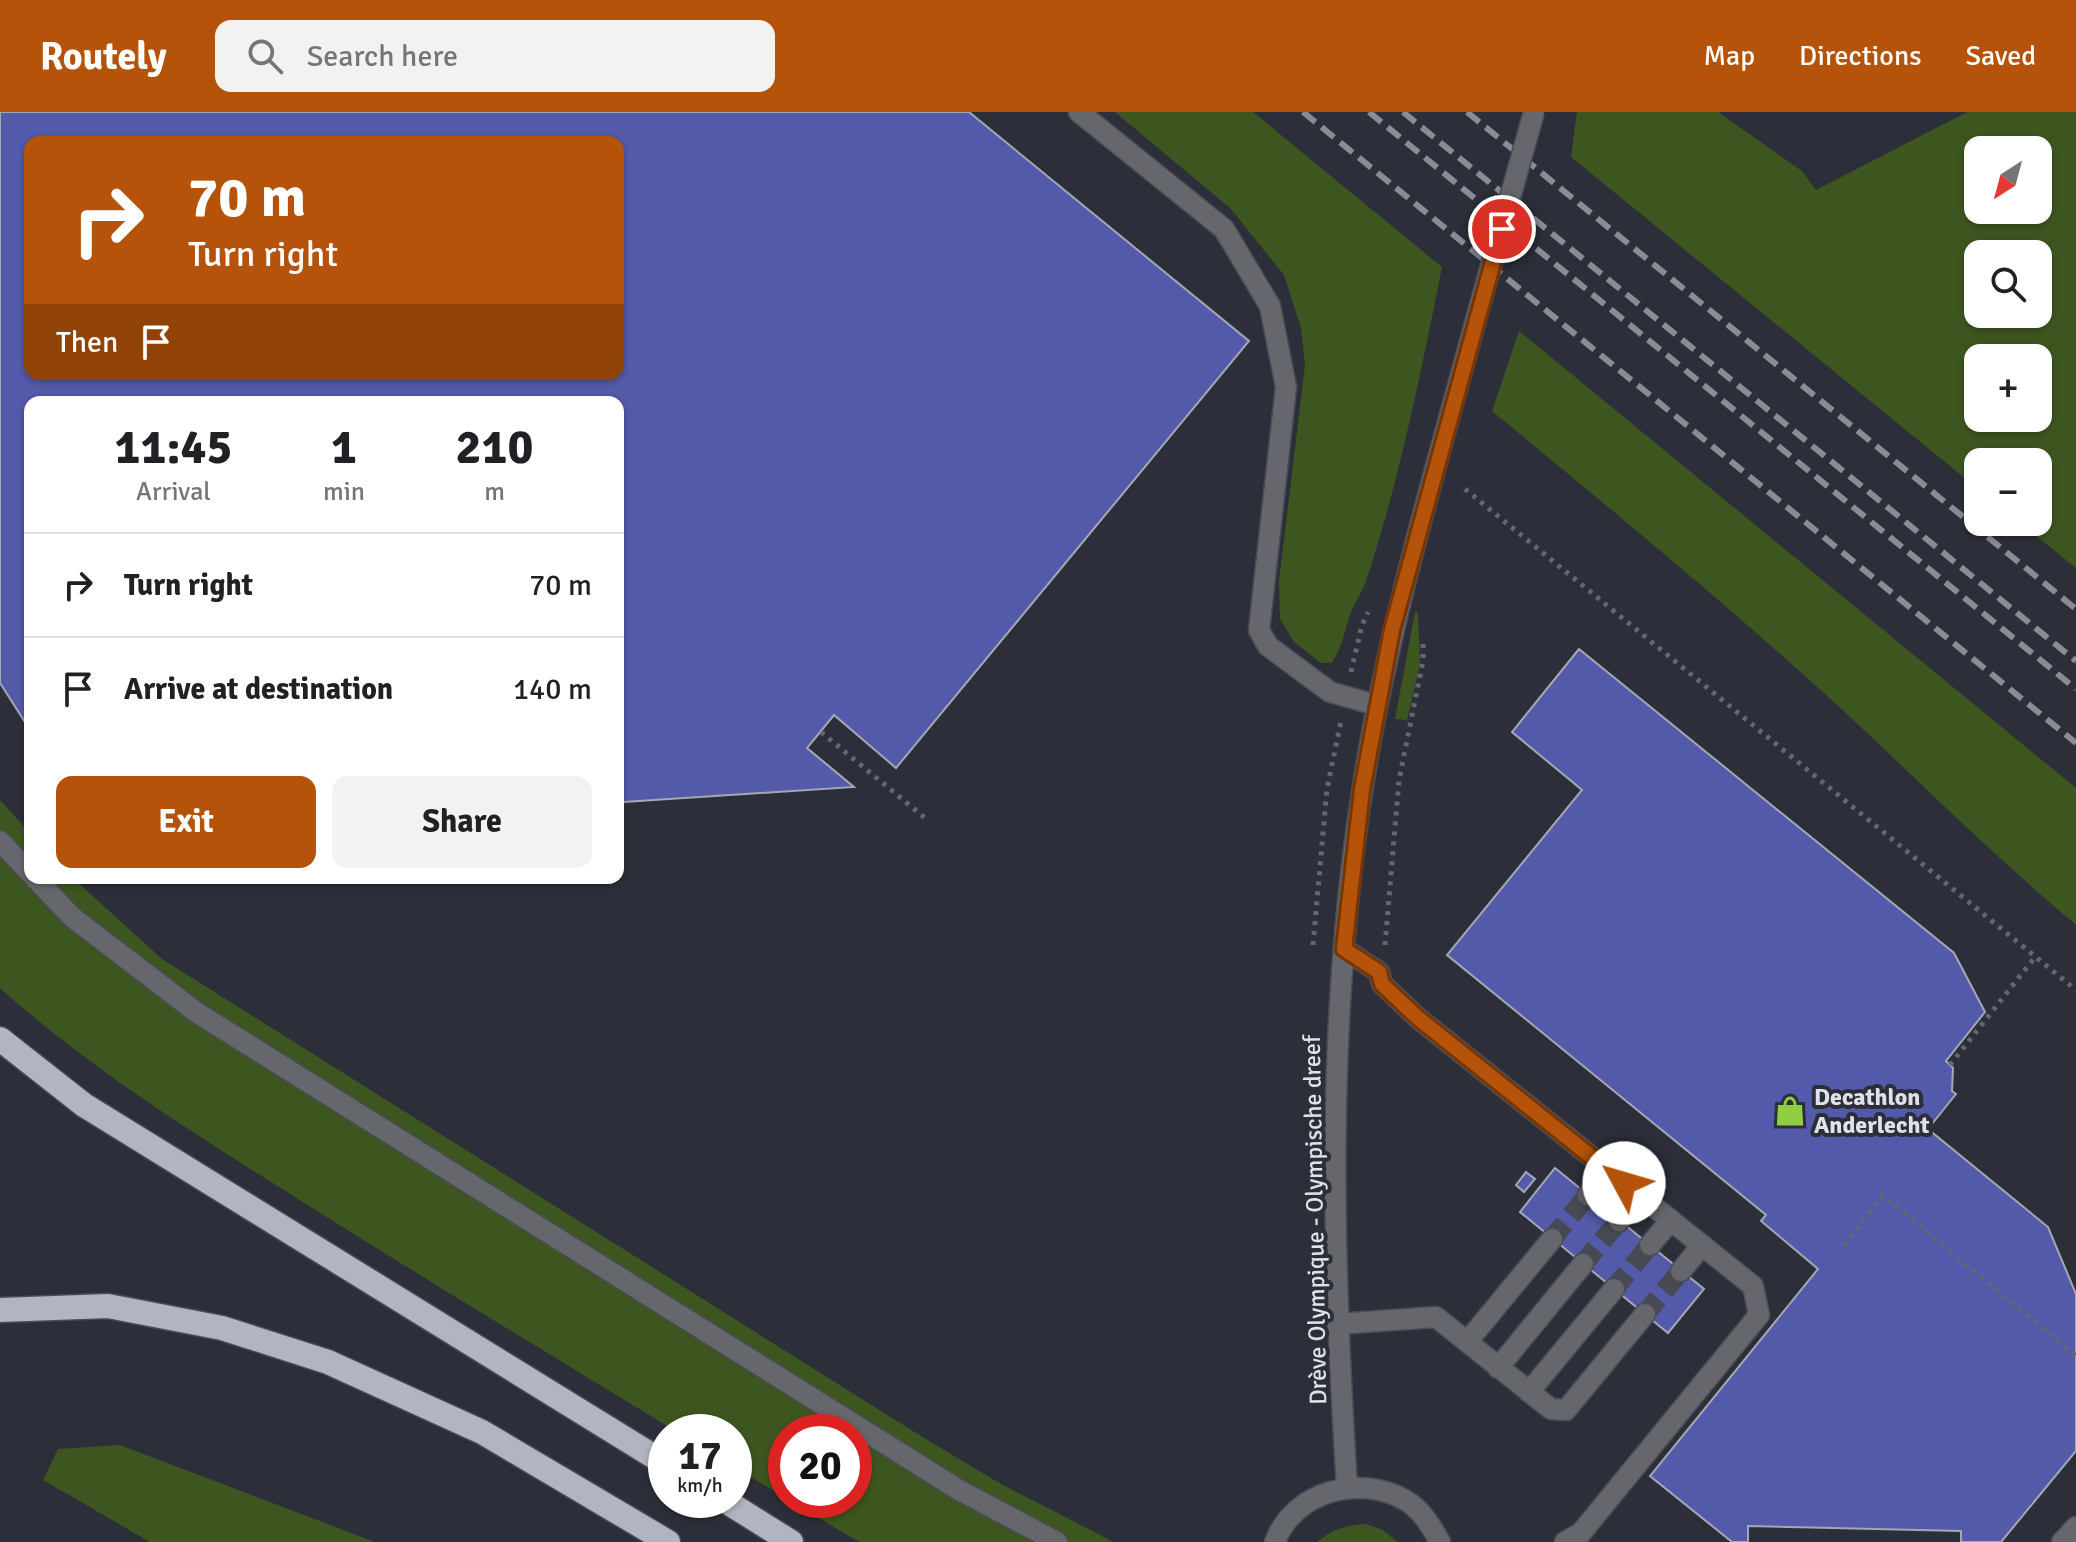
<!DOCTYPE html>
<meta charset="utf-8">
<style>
:root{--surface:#fff;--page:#f2f2f2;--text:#202124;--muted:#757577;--line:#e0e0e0;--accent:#b45309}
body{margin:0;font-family:Signika,sans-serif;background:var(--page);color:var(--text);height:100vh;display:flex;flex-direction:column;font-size:30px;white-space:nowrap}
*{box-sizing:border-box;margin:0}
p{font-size:26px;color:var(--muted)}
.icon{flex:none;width:44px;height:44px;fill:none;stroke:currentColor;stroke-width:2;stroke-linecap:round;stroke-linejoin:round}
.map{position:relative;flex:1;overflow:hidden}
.side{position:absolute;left:24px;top:284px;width:600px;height:488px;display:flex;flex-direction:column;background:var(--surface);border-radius:16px;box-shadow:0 2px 6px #0004}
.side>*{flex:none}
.banner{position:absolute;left:24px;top:24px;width:600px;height:244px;border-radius:16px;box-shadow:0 2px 6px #0004;background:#b45309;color:#fff;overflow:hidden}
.needle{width:52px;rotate:216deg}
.fabs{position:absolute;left:1964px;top:24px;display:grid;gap:16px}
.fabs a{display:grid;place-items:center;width:88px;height:88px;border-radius:16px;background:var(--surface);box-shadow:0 2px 6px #0004;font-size:40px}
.speed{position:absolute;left:648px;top:1302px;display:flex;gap:16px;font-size:40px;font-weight:700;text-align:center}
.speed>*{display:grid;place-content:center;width:104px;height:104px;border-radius:50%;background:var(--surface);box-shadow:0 2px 6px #0004;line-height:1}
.speed small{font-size:20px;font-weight:400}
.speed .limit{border:12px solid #d22;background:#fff;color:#111}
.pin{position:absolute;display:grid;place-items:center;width:68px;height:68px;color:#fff;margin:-34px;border:4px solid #fff;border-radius:50%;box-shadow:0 2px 8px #0007}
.me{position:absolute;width:88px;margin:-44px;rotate:309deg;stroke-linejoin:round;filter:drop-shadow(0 0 6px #0008)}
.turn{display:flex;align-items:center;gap:28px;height:168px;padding:0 32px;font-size:36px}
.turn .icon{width:104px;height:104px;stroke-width:2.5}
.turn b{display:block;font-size:56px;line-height:68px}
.then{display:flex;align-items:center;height:76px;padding:0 32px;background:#0003;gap:16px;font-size:30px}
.eta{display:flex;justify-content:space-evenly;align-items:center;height:136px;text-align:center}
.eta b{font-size:48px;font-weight:800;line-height:56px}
.button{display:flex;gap:16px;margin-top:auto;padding:16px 32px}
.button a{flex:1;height:92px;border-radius:16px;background:var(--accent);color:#fff;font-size:32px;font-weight:800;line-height:92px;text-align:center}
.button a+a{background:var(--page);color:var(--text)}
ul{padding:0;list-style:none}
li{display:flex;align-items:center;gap:24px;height:104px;padding:0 32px;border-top:2px solid var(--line)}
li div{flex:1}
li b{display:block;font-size:30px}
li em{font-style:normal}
header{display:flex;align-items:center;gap:48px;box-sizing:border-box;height:112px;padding:0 40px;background:var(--accent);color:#fff}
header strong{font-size:38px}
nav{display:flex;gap:44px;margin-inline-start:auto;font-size:28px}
.search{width:560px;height:72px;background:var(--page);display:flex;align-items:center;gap:20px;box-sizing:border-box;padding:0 28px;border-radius:16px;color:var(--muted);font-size:30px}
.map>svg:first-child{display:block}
</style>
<header>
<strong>Routely</strong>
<div class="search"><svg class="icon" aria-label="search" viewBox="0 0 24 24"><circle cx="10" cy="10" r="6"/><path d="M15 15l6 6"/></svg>Search here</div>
<nav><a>Map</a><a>Directions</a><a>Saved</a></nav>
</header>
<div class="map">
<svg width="2076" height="1430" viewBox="0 0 2076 1430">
<rect width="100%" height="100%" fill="#2c2e39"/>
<!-- green -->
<g fill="#3d5620" fill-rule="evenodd">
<path d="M1115,0H1253L1442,155C1421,261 1399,370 1365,472C1361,482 1355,490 1351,500C1344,520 1344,531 1332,551H1321L1294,530L1280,507L1279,469L1305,253L1301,216L1284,163L1230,96Z"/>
<path d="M1577,0H1718L1802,59L1816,78L1967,0H2076V456L2019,410H2038V350H1978V377L1571,45ZM1978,38H2038V98H1978ZM2038,142V202H1978V142ZM1978,246H2038V306H1978Z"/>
<path d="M1519,219L2076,676V813C1997,747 1924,674 1848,603C1733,497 1613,399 1492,299Z"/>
<path d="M1415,500H1418L1420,552L1407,608L1395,607Z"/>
<path d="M0,688L30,721V766H73L162,847L924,1326L1001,1372L1114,1430H859L789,1388H854V1320H786V1386L734,1355V1320H677C548,1241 418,1163 290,1082C190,1019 89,956 0,876Z"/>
<path d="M120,1333L375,1430H150L43,1368L58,1337Z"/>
<path d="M1366,1412L1383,1418L1398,1430H1317C1333,1417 1346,1413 1366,1412Z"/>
</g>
<!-- building -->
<g fill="#535aa9" stroke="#a4a7b4" stroke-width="2" fill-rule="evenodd">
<path d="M0,0H969L1249,229L896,656L834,603L807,636L854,675L624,690L618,698V290H30V618L0,571ZM30,30H618V262H30Z"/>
<path d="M1579,537L1954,841L1985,900L1946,949L1953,956L1952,979L1956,982L1928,1017L2048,1115L2076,1182V1339L2001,1430H1961V1419L1748,1414V1430H1732L1650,1364L1818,1157L1761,1109L1766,1103L1447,843L1582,678L1512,620Z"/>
<path d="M1555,1056L1704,1177L1668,1221L1520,1100Z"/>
<path d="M1526,1060L1535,1067L1524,1080L1516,1073Z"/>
</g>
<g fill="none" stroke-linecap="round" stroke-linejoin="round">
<!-- minor-tunnel -->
<g stroke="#474953" stroke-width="20" stroke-dasharray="20 10" stroke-linecap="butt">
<path d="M1552,1127L1588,1083"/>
<path d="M1583,1152L1619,1109"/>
<path d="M1614,1177L1650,1133"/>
<path d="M1645,1202L1681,1159"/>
</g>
<!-- minor casing -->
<g stroke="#494b55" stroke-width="23">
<g id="minor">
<path d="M1079,0L1224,117L1270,194L1286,275L1259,518L1268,534L1330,580L1376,593"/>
<path d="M0,729L30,761"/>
<path d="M35,766L72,805L196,900L959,1378L1057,1430"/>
<path d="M1344,837L1379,860L1382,872L1418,906L1753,1174L1759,1203L1581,1421L1565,1430"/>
<path d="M1588,1083L1609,1058"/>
<path d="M1619,1109L1640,1083"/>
<path d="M1650,1133L1671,1108"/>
<path d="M1681,1159L1702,1133"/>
<path d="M1337,1212L1436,1205L1551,1297L1566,1298L1645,1202"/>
<path d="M1467,1230L1552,1127"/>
<path d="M1498,1256L1583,1152"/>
<path d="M1529,1280L1614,1177"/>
<path d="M1347,1375C1332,1141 1326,906 1363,674C1388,515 1435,360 1477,204"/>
<path d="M1275,1430C1294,1379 1359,1362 1405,1388C1421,1397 1431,1414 1440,1430"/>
<path d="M2062,1430L2076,1415"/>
</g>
</g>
<!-- highway casing -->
<g stroke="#494b55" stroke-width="27">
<g id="highway">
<path d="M0,927L84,993L666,1352"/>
<path d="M0,1198L108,1194L222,1216L328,1250L482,1320L668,1430"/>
<path d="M724,1388L791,1430"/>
</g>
</g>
<!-- path -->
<g stroke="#646670" stroke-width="5" stroke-dasharray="4 6" stroke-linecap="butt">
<path d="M1465,377L2076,878"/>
<path d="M1351,560L1362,513L1368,500"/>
<path d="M821,620L925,706"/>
<path d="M1313,833L1327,677L1341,609"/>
<path d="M1385,833L1399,668L1423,549V526"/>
<path d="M1950,953L2035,845"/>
<path d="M1844,1133L1883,1083L2076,1244"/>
</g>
<!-- minor -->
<use href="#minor" stroke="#65676c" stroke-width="20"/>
<!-- highway -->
<use href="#highway" stroke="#b1b4c1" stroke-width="24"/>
<!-- rail -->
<g stroke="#8a8b94" stroke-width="6" stroke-dasharray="16 8" stroke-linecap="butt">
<path d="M1303,0L2076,631"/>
<path d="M1369,0L2076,577"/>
<path d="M1403,0L2076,549"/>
<path d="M1467,0L2076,497"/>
</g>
<!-- minor-bridge casing -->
<g stroke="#494b55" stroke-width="23" stroke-linecap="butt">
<path id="minor-bridge" d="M1477,204L1534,0"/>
</g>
<!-- minor-bridge -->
<use href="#minor-bridge" stroke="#65676c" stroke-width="20"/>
</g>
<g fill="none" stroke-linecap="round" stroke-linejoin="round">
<!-- route casing -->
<g stroke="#753606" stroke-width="20">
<path id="route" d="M1502,117L1392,518L1362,678L1344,837L1379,860L1382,872L1418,906L1624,1071"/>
</g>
<!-- route -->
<use href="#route" stroke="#b45309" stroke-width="14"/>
</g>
<!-- icons -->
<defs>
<g id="shop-bare" transform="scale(2.4)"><path d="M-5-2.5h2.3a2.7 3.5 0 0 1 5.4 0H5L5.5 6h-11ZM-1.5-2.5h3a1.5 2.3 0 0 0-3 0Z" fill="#90cd40" stroke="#2c2e39" stroke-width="2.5" paint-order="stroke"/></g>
</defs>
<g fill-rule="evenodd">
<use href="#shop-bare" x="1790" y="999"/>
</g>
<g text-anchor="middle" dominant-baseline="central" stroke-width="8" stroke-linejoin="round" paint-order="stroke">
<!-- poi labels -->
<g font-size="24" font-weight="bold" fill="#e1e2e9" stroke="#2c2e39" text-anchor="start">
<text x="1814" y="985">Decathlon<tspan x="1814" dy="28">Anderlecht</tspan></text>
</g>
<!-- street labels -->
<g font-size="24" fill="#e1e2e9" stroke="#2c2e39">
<text transform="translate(1315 1108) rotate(-91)">Drève Olympique - Olympische dreef</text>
</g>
</g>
</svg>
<div class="fabs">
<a><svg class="needle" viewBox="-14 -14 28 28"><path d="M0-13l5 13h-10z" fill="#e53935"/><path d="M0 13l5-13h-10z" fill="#757577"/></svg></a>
<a><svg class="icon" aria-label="search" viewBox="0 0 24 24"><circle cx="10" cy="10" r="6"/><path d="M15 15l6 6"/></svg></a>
<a>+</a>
<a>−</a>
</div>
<div class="speed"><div>17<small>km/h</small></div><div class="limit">20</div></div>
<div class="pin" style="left:1502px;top:117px;background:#d93025"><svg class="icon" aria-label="arrive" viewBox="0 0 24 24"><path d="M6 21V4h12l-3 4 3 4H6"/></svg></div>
<svg class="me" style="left:1624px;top:1071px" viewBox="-20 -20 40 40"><circle r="19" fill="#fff"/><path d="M0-13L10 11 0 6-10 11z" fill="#b45309"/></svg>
<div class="banner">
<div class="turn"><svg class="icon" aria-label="right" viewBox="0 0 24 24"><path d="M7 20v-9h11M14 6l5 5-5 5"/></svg><div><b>70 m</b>Turn right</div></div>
<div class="then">Then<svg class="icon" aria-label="arrive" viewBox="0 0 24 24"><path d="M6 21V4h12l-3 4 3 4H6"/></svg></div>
</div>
<section class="side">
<div class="eta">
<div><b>11:45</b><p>Arrival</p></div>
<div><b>1</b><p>min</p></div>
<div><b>210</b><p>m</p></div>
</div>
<ul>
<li><svg class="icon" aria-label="right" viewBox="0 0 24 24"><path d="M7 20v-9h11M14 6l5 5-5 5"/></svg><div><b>Turn right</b></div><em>70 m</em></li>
<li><svg class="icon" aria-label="arrive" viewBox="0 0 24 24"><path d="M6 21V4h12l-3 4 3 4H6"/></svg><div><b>Arrive at destination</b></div><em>140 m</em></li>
</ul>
<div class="button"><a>Exit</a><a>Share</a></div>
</section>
</div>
